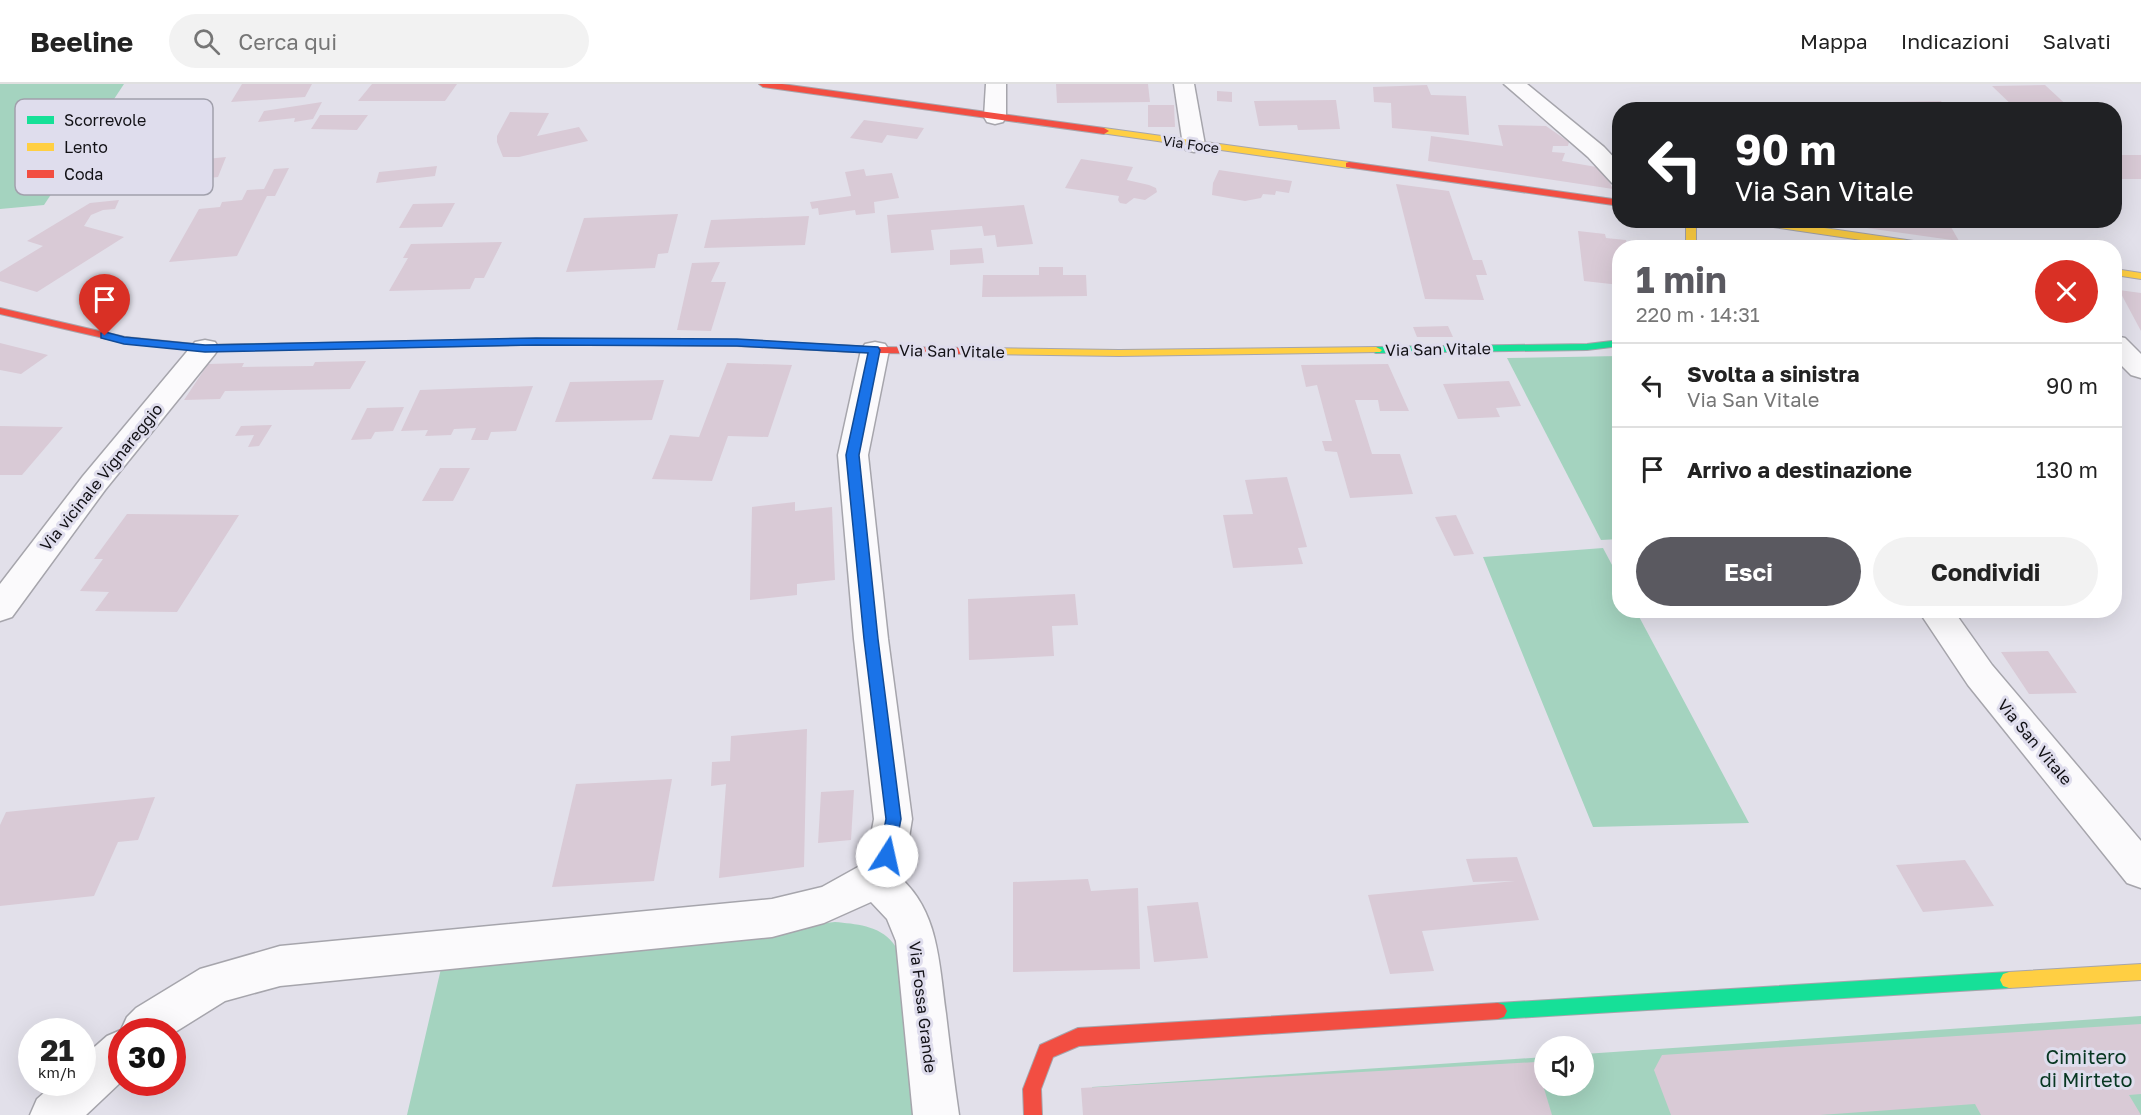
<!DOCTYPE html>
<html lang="it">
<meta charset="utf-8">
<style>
:root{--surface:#fff;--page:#f2f2f2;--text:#222;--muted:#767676;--line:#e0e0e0;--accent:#5a5960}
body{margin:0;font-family:"Golos Text",sans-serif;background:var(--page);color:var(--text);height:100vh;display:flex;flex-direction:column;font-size:22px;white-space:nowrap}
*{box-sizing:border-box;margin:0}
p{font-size:20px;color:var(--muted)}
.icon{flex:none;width:33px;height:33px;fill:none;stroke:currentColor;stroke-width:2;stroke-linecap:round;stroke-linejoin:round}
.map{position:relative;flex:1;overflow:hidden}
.side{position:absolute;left:1612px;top:156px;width:510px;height:378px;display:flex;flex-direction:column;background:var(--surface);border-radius:24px;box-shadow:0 6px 24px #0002}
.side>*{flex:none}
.guide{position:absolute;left:1612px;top:18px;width:510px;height:126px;border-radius:24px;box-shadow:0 6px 24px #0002;background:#202124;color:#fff;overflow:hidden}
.buttons{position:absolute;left:1534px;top:952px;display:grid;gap:12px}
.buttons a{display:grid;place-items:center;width:60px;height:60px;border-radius:50%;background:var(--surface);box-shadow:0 6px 24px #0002;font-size:30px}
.speed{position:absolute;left:18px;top:934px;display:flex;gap:12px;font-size:30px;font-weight:700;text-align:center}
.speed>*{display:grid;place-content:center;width:78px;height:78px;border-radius:50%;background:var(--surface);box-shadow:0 6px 24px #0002;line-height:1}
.speed small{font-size:15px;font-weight:400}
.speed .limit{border:9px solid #d22;background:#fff;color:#111}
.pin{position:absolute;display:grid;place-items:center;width:51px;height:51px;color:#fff;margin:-62px -26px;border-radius:50% 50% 50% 0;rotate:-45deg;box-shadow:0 0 6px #0007}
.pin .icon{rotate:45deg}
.me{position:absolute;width:66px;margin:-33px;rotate:10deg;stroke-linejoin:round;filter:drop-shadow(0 0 4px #0008)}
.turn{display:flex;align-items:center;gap:21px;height:126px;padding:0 24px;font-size:27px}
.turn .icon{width:78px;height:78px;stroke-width:2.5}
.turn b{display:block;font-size:42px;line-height:51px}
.round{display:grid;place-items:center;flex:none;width:63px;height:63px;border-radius:32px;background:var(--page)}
.headline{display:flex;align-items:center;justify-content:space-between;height:102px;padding:0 24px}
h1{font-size:36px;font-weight:700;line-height:45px;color:var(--accent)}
.action{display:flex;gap:12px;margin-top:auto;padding:12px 24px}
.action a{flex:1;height:69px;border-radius:36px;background:var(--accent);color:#fff;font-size:24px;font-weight:700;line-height:69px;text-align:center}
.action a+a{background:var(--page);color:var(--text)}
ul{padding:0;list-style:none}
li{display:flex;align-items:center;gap:18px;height:84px;padding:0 24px;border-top:2px solid var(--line)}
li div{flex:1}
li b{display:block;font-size:22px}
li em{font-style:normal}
header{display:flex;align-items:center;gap:36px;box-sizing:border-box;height:84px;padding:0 30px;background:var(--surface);border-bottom:2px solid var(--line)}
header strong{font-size:28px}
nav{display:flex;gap:33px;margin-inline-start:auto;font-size:21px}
.search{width:420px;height:54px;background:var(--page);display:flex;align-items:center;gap:15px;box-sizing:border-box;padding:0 21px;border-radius:33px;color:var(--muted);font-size:22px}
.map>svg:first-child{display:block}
</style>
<header>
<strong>Beeline</strong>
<div class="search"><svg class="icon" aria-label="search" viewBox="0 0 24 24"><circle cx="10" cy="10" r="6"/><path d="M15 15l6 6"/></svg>Cerca qui</div>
<nav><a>Mappa</a><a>Indicazioni</a><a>Salvati</a></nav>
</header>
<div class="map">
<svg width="2141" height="1031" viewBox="0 0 2141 1031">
<rect width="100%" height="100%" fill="#e2e0ea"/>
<!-- green -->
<g fill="#a4d3bf">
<path d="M0,0H124L44,121L0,125Z"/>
<path d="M1620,272V455L1601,456L1507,274Z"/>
<path d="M1603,464L1620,496V526L1636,527L1749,739L1593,743L1483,473Z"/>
<path d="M835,838C855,840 879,841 893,859C912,882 914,997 917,1031H407L443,876Z"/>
<path d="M2141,932V1031H1094L1092,1003L1545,973V1002H1584V970Z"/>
</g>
<!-- building -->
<g fill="#d9cad6">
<path d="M242,0H312L305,13L231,18Z"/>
<path d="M372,0H457L445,17H358Z"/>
<path d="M1056,0H1148L1150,18L1057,19Z"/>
<path d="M1427,1L1431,11L1466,12L1469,51L1392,44L1391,19L1374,18L1373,3Z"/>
<path d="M2045,1L2072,26H2017L1992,2Z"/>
<path d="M1217,7L1232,8V18L1217,17Z"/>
<path d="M1336,16L1340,45L1298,46L1297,41L1259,42L1254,17Z"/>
<path d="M1941,17L1944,21L1959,20L1964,26H1896L1889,18Z"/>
<path d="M322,18L313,35L294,38L295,34L258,38L264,27Z"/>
<path d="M1148,21H1174L1175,43H1148Z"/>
<path d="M510,28L549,29L537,52L579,43L588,57L519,73H503L497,58V52Z"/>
<path d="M320,31H368L357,46L311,45Z"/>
<path d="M864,36L924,44L917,55L887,51L882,59L850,54Z"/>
<path d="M1498,41L1546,42L1569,58L1568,62H1553L1552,68L1565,69L1562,77L1602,84L1613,105L1428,77L1431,52L1503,62Z"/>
<rect x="2115" y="71" width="26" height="24"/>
<path d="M226,73L218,93L128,103L138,82Z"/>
<path d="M1081,75L1133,83L1127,96L1149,101L1156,104L1157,108L1145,116L1134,114L1126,120L1120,119L1118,116L1119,112L1065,104Z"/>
<path d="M437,82L435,92L376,99L379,88Z"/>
<path d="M289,84L275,112H267L237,172L169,178L199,125L220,123L222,118L242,116L247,106L264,105L274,85Z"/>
<path d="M864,85L866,92L892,89L899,114L874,118L875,129L856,131L855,126L819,131L818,124L812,125L810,118L851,112L845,88Z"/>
<path d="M1219,86L1292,97L1289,109L1276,107L1275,111L1263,110L1261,114L1245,117L1212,111L1213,99Z"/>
<path d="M1396,100L1449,107L1473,176H1482L1487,191H1476L1484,216L1425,215Z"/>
<path d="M119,116L115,125L103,126L91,131L84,142L124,153L37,208L0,197V188L43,162L27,157L90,119Z"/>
<path d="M455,119L442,143L399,144L413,120Z"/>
<path d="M1024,121L1033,160L997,163L995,151L984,152L982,142L931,146L934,166L891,169L887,131Z"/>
<path d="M678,130L668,169L658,170L655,184L566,188L584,134Z"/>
<path d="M809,132L805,161L704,164L711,136Z"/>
<path d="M1824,136H1947L1959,157L1824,138Z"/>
<path d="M1578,147L1605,150L1606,154L1626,156L1628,164H1620V201L1584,197Z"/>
<path d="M502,158L484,194H475L470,205L389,207L408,174H403L411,160Z"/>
<path d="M982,164L984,179L950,181V166Z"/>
<path d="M720,178L711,198H726L711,247L677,246L692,179Z"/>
<path d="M1039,183H1063V191H1086L1087,212L982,213L983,191H1039Z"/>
<path d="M2119,206L2141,209V247Z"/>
<path d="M1448,242L1453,253H1417L1413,243Z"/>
<path d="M0,259L48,271L21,290L0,286Z"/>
<path d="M366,277L350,305L225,307L220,315L184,316L208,280L244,279L242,283L313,282L315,278Z"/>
<path d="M727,279L792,281L768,353L728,352L712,397L652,395L670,351L699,353Z"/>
<path d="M1388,280L1409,327H1380L1378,316H1355L1372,370H1400L1413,410L1350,414L1337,368L1325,367L1322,357H1332L1317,301L1306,303L1301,281Z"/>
<path d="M664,296L652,336L555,338L570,298Z"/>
<path d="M1509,297L1521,322L1496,324L1500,333L1458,335L1443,300Z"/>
<path d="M533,302L516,347L491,348L488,356H471L476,344L454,345L451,351L425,352L428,346L401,347L420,306Z"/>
<path d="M404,323L393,347L375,348L371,355L351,356L367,324Z"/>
<path d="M272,341L259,362L248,363L254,351L235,352L241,342Z"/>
<path d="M0,342L63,343L22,391H0Z"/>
<path d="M440,384H470L453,417H422Z"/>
<path d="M1287,393L1307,463L1298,464L1303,480L1233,484L1223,431L1253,430L1245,396Z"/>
<path d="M795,418V427L832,423L835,496L797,500V511L750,516L752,423Z"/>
<path d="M127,430L239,431L177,528L95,527L109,508L80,507L103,475H94Z"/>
<path d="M1456,431L1474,470L1454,472L1435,433Z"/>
<path d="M1075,510L1078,541L1052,542L1054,572L969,576L968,515Z"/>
<path d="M2048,567L2077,609L2029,610L2001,568Z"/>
<path d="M807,645L804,783L719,794L726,700L711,702L712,678L730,677L731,652Z"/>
<path d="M672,695L654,797L552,803L576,700Z"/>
<path d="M854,706L851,756L818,759L821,708Z"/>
<path d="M155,713L138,756L118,758L94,812L0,822V741L6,728Z"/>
<path d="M1517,773L1539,836L1422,847L1434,887L1390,890L1368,811L1515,797L1473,798L1466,775Z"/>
<path d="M1965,776L1994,822L1923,828L1896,781Z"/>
<path d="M1088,795L1091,807L1138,804L1140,885L1013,888V798Z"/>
<path d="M1198,818L1208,874L1154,878L1147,822Z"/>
<path d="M2141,940V1010L2129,1011L2141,1031H1981L1975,1020L1820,1031H1671L1654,986L1662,971Z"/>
<path d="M1536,978L1552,1031H1083L1081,1004Z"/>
</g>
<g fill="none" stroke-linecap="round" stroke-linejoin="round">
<!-- street casing -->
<g stroke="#a6a5ac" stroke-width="3">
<g id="street">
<path d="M986,0H1006V33L1003,38L995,40L987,38L984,33Z"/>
<path d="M1174,0H1194L1205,61L1202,66L1194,68L1186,66L1183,61Z"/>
<path d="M1504,0H1527L1604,63L1620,80V101L1612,99L1588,73Z"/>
<path d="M2115,252L2125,254L2141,270V294L2131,291L2115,275Z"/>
<path d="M205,256L215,258L219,264L215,270L105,406L12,533L0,537V500L83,392L195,258Z"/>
<path d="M875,258L885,260L889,266L868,371L888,555L912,735L906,772L897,791C939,825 939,880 946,930C950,964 954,997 959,1031H913L896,857L887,835L871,818L824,839L772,853L280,902L225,917L172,950V948H122V997L86,1031H30L37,1015L55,999H82V974L107,952L121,946L127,933L136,924L200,885L280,862L772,815L822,803L858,783L868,767L874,735L854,555L838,371L861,266L865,260Z"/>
<path d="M1918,526H1953L1992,581L2141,757V804L2127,799L1968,601Z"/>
</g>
</g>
<!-- fast casing -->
<g stroke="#a6a5ac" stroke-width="2">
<g id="fast">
<path d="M572,255L578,258L576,260L246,266L240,263L246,260Z"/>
<path d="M1620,256V262L1587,266L1376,269L1370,266L1376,263L1587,260Z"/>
<path d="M2009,888L2015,890L2018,896L2015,902L2009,904L1498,935L1492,933L1489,927L1492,921L1498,919Z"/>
</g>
</g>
<!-- slow casing -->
<g stroke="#a6a5ac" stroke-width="2">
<g id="slow">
<path d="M1104,44L1349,78L1354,81L1349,84L1101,49L1099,47Z"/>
<rect x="1686" y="136" width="10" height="28"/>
<path d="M1741,136H1770L1941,161L1946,164H1916L1746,139Z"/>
<path d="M2115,185L2141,189V195L2115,191Z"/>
<path d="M1376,263L1382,266L1380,268L1119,272L981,270L975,267L981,264L1119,266Z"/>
<path d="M2141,880V896L2009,904L2003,902L2000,896L2003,890L2009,888Z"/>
</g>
</g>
<!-- jam casing -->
<g stroke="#a6a5ac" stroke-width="2">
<g id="jam">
<path d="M759,0H782L1104,44L1109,47L1104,50L763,3Z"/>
<path d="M1349,78L1620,116V122L1346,83V79Z"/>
<path d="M0,224L125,253L205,261L246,260L252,263L246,266L205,267L125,259L0,230Z"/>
<path d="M572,255L737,256L875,263L981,264L987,267L981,270L875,269L737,262L568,260L566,258Z"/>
<path d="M1498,919L1504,921L1507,927L1504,933L1498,935L1079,962L1053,973L1041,1005L1042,1031H1024L1023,1005L1040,961L1078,944Z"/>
</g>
</g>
<!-- street -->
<use href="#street" fill="#fbfafc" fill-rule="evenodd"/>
<!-- fast -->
<use href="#fast" fill="#16e098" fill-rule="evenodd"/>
<!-- slow -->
<use href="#slow" fill="#ffcf43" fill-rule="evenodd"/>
<!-- jam -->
<use href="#jam" fill="#f24e42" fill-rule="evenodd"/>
</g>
<!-- route -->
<path fill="#1a73e8" stroke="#114b97" stroke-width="1.5" d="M105,248L124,253L205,261L536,254L737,255L878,263L880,266L859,371L878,555L901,735L893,777L887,779L881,777L879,772L886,735L864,555L846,371L868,269L737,262L536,261L205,268L124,260L101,254V249Z"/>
<g text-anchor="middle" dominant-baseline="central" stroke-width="6" stroke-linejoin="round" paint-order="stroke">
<!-- far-street labels -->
<g font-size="14" fill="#111015" stroke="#dfdded">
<text transform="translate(1191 60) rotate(8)">Via Foce</text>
</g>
<!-- street labels -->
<g font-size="16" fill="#111015" stroke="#dfdded">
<text transform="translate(1438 265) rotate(-1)">Via San Vitale</text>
<text transform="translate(952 267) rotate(1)">Via San Vitale</text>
<text transform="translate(101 393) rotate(-51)">Via vicinale Vignareggio</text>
<text transform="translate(2035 658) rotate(50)">Via San Vitale</text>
<text transform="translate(923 923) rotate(83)">Via Fossa Grande</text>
</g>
<!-- near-park labels -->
<g font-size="20" fill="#083722" stroke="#dfdded">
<text x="2086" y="972">Cimitero<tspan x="2086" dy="23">di Mirteto</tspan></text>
</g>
</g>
<!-- legend -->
<rect x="15" y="15" width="198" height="96" rx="9" fill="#dfdded" stroke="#a1a0ac" stroke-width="1.5"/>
<rect x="27" y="32" width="27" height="8" fill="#16e098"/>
<rect x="27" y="59" width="27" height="8" fill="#ffcf43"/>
<rect x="27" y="86" width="27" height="8" fill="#f24e42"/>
<g font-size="16" fill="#111015">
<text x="64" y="42">Scorrevole</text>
<text x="64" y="69">Lento</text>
<text x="64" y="96">Coda</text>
</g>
</svg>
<div class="buttons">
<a><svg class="icon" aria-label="sound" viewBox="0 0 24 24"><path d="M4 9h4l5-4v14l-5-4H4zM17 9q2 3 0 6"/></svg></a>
</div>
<div class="speed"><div>21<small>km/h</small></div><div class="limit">30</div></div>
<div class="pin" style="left:105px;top:252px;background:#d93025"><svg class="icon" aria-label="arrive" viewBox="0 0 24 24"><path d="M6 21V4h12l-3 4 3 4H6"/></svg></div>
<svg class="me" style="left:887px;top:772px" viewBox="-20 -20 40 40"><circle r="19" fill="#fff"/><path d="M0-13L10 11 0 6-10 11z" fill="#1a73e8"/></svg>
<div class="guide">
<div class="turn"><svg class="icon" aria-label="left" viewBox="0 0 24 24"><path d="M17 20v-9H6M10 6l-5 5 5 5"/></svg><div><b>90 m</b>Via San Vitale</div></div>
</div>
<section class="side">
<div class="headline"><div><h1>1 min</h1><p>220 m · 14:31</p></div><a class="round" style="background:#d93025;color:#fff"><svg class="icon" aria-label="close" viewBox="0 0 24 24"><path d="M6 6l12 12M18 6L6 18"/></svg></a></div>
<ul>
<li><svg class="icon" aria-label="left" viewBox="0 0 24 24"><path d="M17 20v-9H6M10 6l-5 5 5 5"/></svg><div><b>Svolta a sinistra</b><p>Via San Vitale</p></div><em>90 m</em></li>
<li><svg class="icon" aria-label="arrive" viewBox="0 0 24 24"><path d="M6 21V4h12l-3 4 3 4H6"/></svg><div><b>Arrivo a destinazione</b></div><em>130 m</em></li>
</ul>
<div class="action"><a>Esci</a><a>Condividi</a></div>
</section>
</div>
